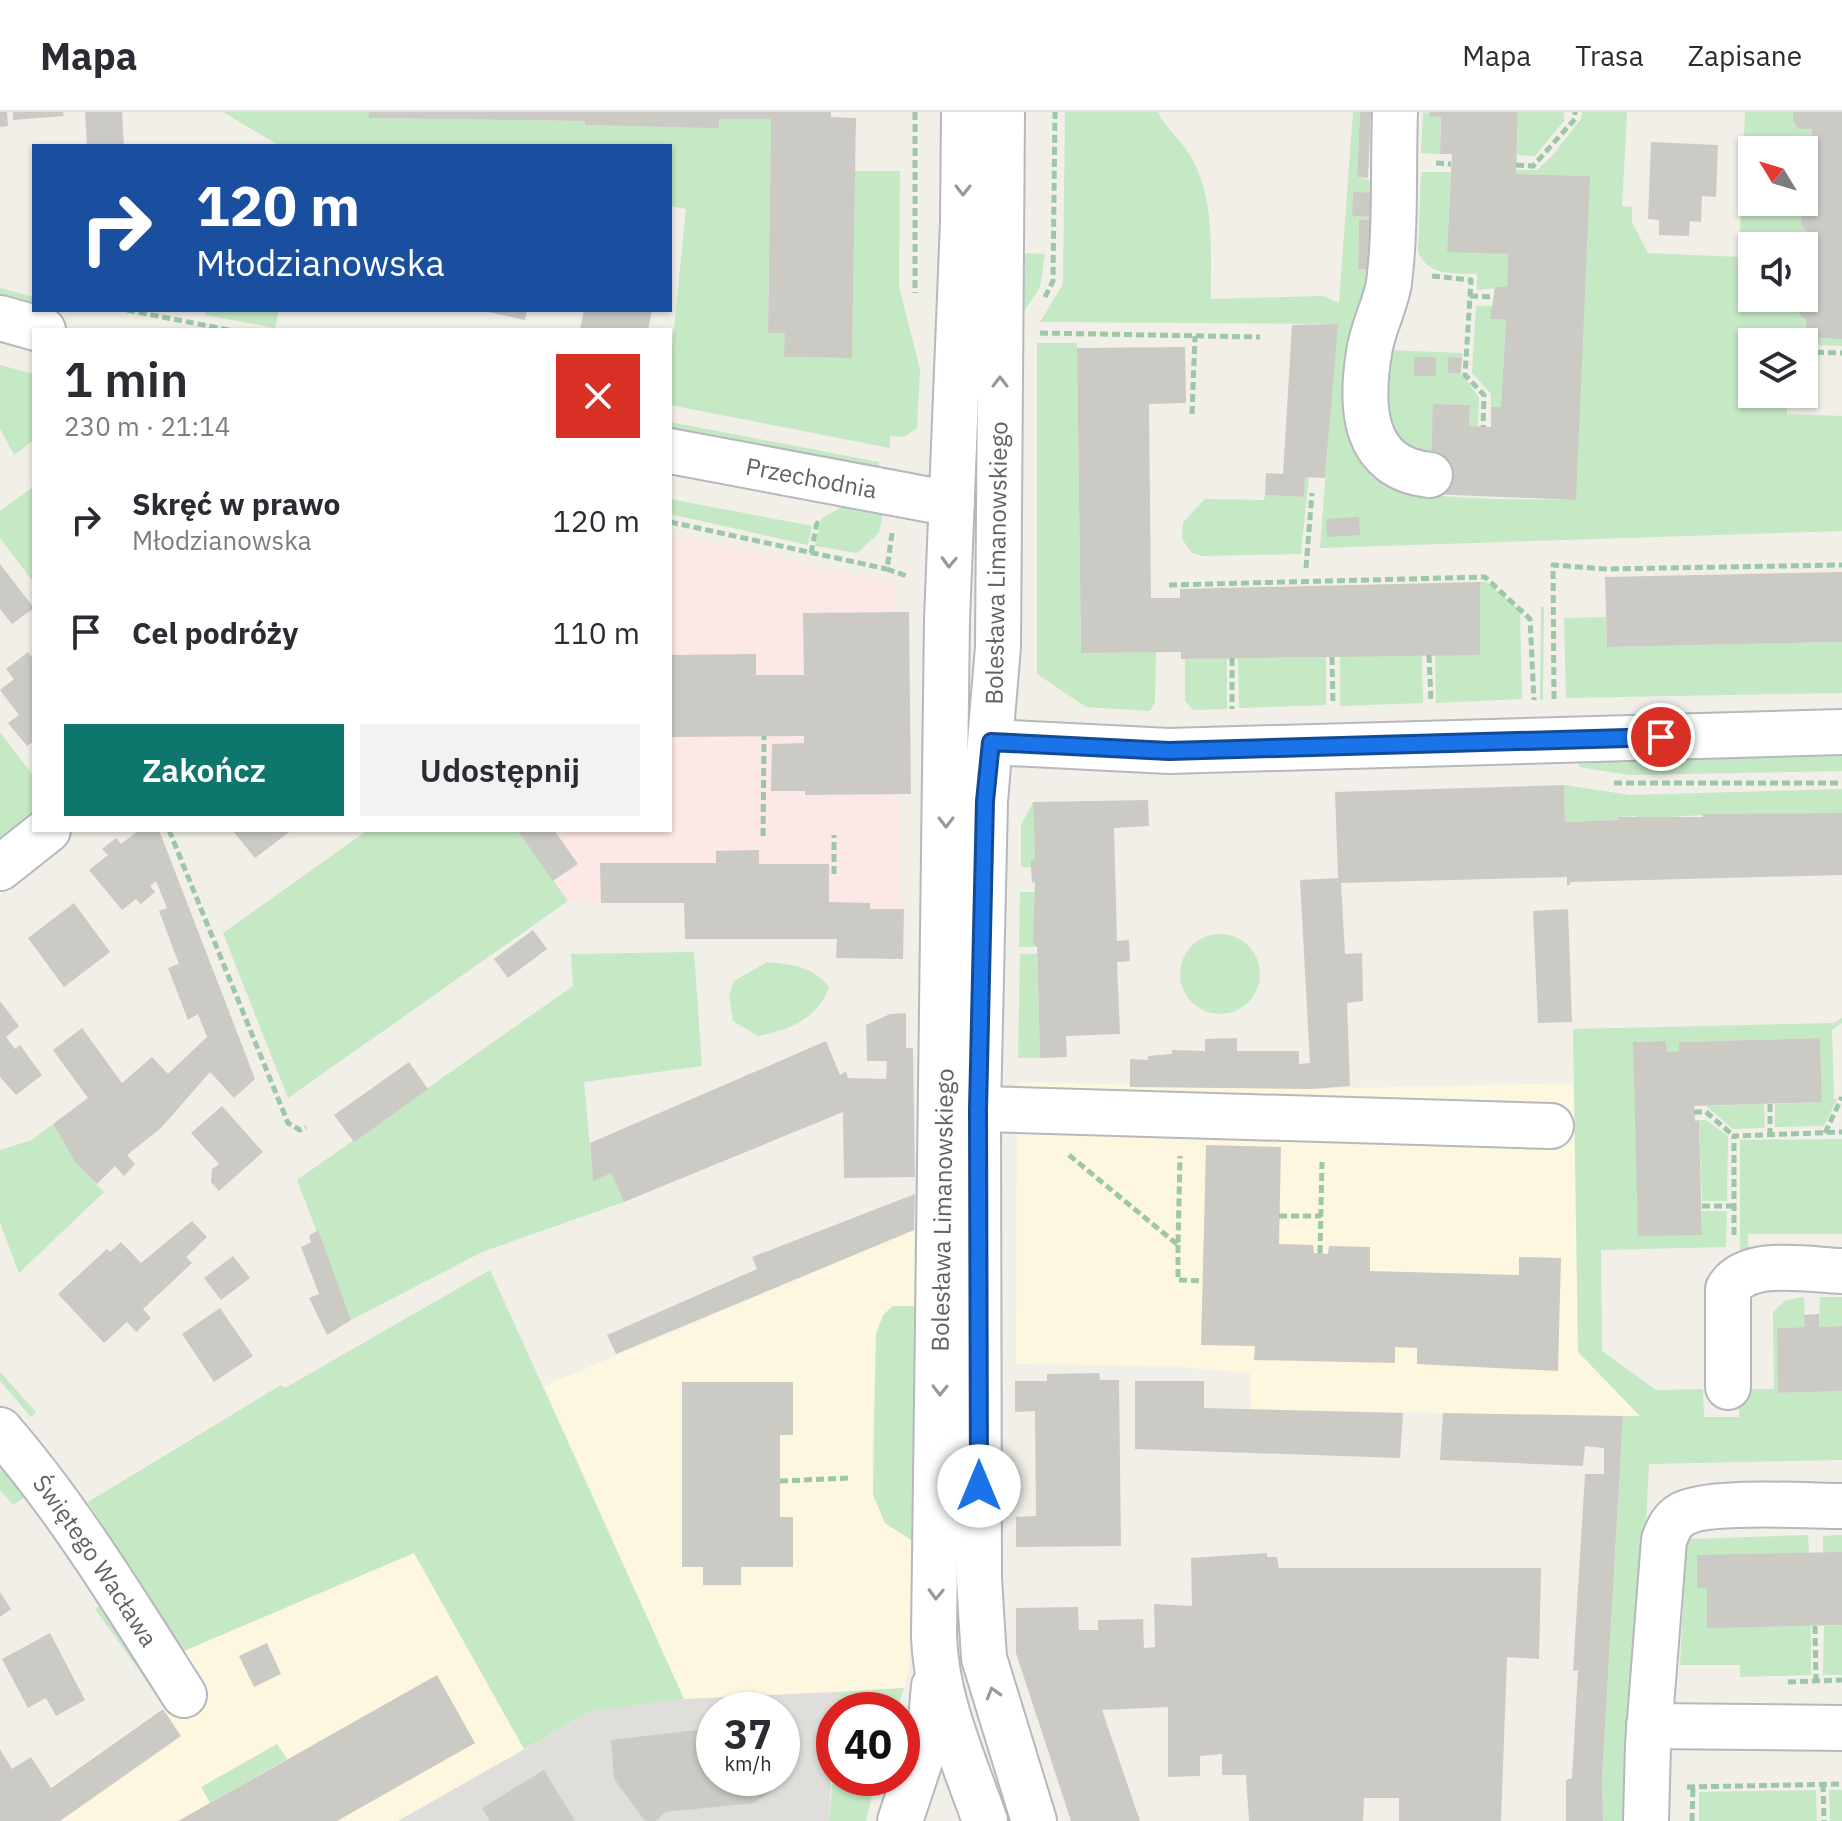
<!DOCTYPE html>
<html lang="pl">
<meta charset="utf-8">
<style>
:root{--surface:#fff;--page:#f2f2f3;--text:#2b2b33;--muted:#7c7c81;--line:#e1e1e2;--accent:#0f766e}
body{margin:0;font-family:"IBM Plex Sans",sans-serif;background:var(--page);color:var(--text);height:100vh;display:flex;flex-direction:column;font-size:30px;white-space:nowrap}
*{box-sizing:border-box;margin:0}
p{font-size:26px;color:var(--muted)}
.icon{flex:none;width:44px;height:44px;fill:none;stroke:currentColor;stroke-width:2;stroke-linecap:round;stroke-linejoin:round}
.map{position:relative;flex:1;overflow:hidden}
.panel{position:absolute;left:32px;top:216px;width:640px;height:504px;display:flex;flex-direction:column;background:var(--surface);border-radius:0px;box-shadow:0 2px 6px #0004}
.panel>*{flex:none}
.top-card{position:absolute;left:32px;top:32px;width:640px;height:168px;border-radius:0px;box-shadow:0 2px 6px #0004;background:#1a4fa0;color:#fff;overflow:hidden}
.needle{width:52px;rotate:308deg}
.controls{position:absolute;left:1738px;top:24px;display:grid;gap:16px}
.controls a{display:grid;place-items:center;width:80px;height:80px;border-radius:0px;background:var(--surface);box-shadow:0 2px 6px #0004;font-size:40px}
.speed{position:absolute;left:696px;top:1580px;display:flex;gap:16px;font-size:40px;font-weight:700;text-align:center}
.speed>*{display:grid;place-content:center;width:104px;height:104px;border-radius:50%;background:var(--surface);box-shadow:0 2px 6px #0004;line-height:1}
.speed small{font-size:20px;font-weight:400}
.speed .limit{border:12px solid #d22;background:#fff;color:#111}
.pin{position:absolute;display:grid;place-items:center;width:68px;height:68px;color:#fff;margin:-34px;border:4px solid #fff;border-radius:50%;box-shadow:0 2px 8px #0007}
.me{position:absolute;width:88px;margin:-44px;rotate:0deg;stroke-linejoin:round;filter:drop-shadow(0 0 6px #0008)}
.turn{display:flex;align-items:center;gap:28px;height:168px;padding:0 32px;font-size:36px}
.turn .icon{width:104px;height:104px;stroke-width:2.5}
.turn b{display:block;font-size:56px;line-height:68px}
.round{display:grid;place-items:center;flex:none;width:84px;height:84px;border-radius:0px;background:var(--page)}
.head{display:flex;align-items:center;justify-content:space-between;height:136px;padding:0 32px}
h1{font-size:48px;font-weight:600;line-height:60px}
.cta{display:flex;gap:16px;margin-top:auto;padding:16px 32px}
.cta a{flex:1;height:92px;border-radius:0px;background:var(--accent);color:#fff;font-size:32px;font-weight:600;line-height:92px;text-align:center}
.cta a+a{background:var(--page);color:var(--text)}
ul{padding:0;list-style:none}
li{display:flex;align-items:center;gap:24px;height:112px;padding:0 32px}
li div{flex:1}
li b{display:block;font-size:30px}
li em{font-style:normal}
header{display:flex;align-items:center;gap:48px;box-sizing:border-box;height:112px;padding:0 40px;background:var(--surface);border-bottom:2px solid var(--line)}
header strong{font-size:38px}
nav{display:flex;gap:44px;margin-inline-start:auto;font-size:28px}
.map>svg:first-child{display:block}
</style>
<header>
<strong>Mapa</strong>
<nav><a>Mapa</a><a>Trasa</a><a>Zapisane</a></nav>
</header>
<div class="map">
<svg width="1842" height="1709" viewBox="0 0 1842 1709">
<rect width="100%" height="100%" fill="#f1efe8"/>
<!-- commercial -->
<g fill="#fef7e0">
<path d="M1017,970L1311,977L1575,971L1578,1240L1641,1305L1251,1297L1250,1261L1169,1254L1016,1252Z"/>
<path d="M914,1118V1194H893L876,1222L872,1328L873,1383L885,1411L913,1429L909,1556L904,1576L684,1587L544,1274Z"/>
<path d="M414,1440L524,1637L398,1709H1L169,1592L204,1573L184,1539Z"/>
</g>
<!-- industrial -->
<path fill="#e0deda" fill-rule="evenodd" d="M840,1580L838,1598H834L829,1709H398L592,1599L684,1587ZM714,1598H782V1666H714Z"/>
<!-- medical -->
<path fill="#fce8e6" d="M670,422L896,472L895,500H909L911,682H900L899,797H870L869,791L568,789L517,718H670Z"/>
<!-- green -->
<g fill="#c5e8c5" fill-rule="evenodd">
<path d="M223,0H369L370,6L585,9L586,13L718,15L719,7H771L768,220L785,221V245L852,246L855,59H900L899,174L920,257L917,316L904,325L890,324V336L670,293V256L686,97L670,94V34H280Z"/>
<path d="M1065,0H1158C1166,18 1182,28 1191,45C1216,88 1210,140 1211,187L1323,184L1339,191L1353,0H1360L1357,65L1373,69L1371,81H1353L1352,104L1371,105L1370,108H1359L1358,157L1369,158L1352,330C1359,348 1367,364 1385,373C1413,389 1537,387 1575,388L1589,64L1516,62V58H1537L1552,44L1581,7L1582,0H1627L1622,94L1632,95V110L1648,141L1739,145L1745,0H1793L1812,17L1810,92H1802L1801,113L1809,122V138H1804V134H1752V186H1799L1798,200L1842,227V234L1752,230V282H1787V302L1842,304V419L1320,436L1337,212L1040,210L1063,172ZM1752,38H1804V90H1752Z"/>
<path d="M1423,0L1441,5L1440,42L1421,41Z"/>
<path d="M1518,0H1564V9L1535,44L1517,43Z"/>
<path d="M1421,60H1451L1447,139L1508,142L1507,175L1477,178V162C1453,161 1429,165 1418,140Z"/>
<path d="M1020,141L1045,142L1040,175L1019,207Z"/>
<path d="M0,176L34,185L33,193L0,184Z"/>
<path d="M1476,194H1494L1490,207L1506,208L1501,295H1491V282L1472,261Z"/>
<path d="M206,198H279L275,216L205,203Z"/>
<path d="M1037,231H1077L1081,541L1156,540L1155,590L1150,599L1086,595L1037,562Z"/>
<path d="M1388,238L1462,241V246H1448V260L1461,261L1479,285L1478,315L1469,314L1470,293L1434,292L1431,345L1407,341L1385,308Z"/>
<path d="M0,253L34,262V328L14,343L0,317Z"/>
<path d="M670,310L879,350V357L670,317Z"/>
<path d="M1305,365H1309L1301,442L1202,444L1192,441L1182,427L1183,410L1205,387L1264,388L1265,383L1303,385Z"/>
<path d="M34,374V471L0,426V399Z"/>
<path d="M670,387L812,414L808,433L670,402Z"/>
<path d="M843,394L883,401L879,421L857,441L815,434L821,407Z"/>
<path d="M1480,470H1486L1520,498L1522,587L1436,591L1435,543L1480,542Z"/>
<path d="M1541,495H1544L1543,588L1540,587Z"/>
<path d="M1606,505L1607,535L1842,530V581L1566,586L1564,506Z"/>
<path d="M1340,544H1422L1423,591L1340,594Z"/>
<path d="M1326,545V593L1239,596L1238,546Z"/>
<path d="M1227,546V597L1193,598L1185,589V547Z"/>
<path d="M0,620L34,665V702L0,728Z"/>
<path d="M1842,639V659L1629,663L1579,655V649Z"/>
<path d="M1564,673L1630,683L1842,677V701L1703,703L1637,707L1636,704L1618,705V708L1565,710Z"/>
<path d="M1033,690L1035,748H1031V755H1021V713Z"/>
<path d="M368,718H517L568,789L288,986L223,821Z"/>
<path d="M1020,780H1036L1033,830L1037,835H1019Z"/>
<circle cx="1220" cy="862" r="40"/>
<path d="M694,840L702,954L584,970L593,1068L611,1061L624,1090L482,1140L351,1208L297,1068L573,874L571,842Z"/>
<path d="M1020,842H1037L1040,946H1018Z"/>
<path d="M767,850C790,852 814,855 829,875C818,907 789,918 758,924L733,909L729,883L734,869Z"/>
<path d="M1842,906V911L1832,918L1834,987H1837L1824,1014L1775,1015V992L1822,990L1820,926L1679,930V939L1667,940L1666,929L1634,930L1702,1123V1099H1727L1726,1135L1601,1138L1602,1239L1656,1278L1703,1277L1704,1305H1739V1277H1774L1773,1200L1786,1188L1804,1185L1805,1215L1777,1216L1779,1281L1842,1279V1348L1649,1352L1631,1709H1603L1602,1667L1623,1304H1640L1578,1240L1573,917L1834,911Z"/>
<path d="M1764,992L1765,1016L1733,1017L1706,994Z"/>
<path d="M1699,1008H1706L1728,1024L1727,1089H1702Z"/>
<path d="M53,1012L75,1050L104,1080L19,1161L0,1111V1038L32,1028Z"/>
<path d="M1842,1027V1122H1748V1134L1756,1153L1740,1145V1028Z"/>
<path d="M490,1158L684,1587L592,1599L524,1637L414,1441L184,1539L88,1390L281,1273L285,1276Z"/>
<path d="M1820,1185H1842V1214L1819,1215Z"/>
<path d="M893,1194H914L913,1429L885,1411L873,1383L876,1222L883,1203Z"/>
<path d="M0,1260L36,1300L31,1305L0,1269Z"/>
<path d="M0,1346L31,1381L13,1393L0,1378Z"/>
<path d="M1808,1423L1809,1441L1697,1444V1476H1707V1515L1811,1514V1563L1740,1565V1553H1680L1686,1435L1690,1427Z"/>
<path d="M1842,1423V1440L1823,1441V1424Z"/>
<path d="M106,1489L169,1592L166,1596L95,1497Z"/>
<path d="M1842,1513V1563H1823L1824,1514Z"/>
<path d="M904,1576L897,1598H838L840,1580Z"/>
<path d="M277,1632L287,1647L210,1691L201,1675Z"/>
<path d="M834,1651V1666H876L866,1709H829Z"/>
<path d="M1816,1678L1817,1709H1699V1680Z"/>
<path d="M1829,1678H1842V1709H1830Z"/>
</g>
<!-- building -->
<g fill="#cccac5">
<path d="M0,0H7L8,14L0,15Z"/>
<path d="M13,0H63L64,4L13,8Z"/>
<path d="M85,0H122L124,34H87Z"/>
<path d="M369,0H831V5L856,6L852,246L784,245L785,221H768L771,7H719V16L585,13V9L369,6Z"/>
<path d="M1360,0H1371L1368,66L1357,65Z"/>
<path d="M1429,0H1518L1516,62L1590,64L1576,388L1430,382L1433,292L1470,293L1469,314L1491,315V295H1501L1506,208L1490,207L1495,175H1507L1508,142L1447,140L1452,42H1440L1441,5L1429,4Z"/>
<path d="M1793,0H1842V227L1806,225V208L1798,200L1799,186L1807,182L1804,138H1809V122L1801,113L1802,92H1810L1812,17H1799L1793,9Z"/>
<path d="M1651,30L1718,33L1716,85L1702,84L1701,110L1690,109L1689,124L1659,123V108L1648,107Z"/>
<path d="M1353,80L1371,81V105L1352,104Z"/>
<path d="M1359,108H1370L1369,158L1358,157Z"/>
<path d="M479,198H527L525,208Z"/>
<path d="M584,198H652L648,218H580Z"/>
<path d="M1338,212L1325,366L1305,365L1304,385L1265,383L1266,361L1283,362L1292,213Z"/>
<path d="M1185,235L1186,291L1149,292L1151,486H1180V477L1480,470V543L1181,547V540L1081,541L1077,236Z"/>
<rect x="1414" y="245" width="22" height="19"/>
<path d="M1448,245L1462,246L1461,261H1448Z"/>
<path d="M1359,405L1360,423L1327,425L1326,407Z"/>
<path d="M0,452L34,496L12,512L0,497Z"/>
<path d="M1842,460V530L1607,535L1605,465Z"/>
<path d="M909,500L911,682L805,683V679H771L772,632L804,631V624L670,625V543L756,542V563H804L803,501Z"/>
<path d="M28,540L34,548V629L27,634L8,611L19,603L0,578L14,567L6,557Z"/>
<path d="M1564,673L1565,710L1618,708V705H1703L1702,702L1842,701V763L1570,770V773H1567V765L1341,771L1345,842L1362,841L1363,889L1347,891L1350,974L1311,977L1130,975V947L1148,948V944L1172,942V938L1205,939V927L1237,926V939H1299V952L1310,951L1300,768L1338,766L1335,680Z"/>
<path d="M1148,688L1149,714L1114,716L1117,829L1129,828L1130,849L1117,850L1120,922L1066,924L1067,945L1040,946L1037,835L1033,831L1035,770L1032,771L1031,755V748H1035L1033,690Z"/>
<path d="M139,718H159L255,967L234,986L210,960L161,1016L127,1043L135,1052L124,1064L115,1054L97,1072L75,1050L53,1012L88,986L53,938L82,916L122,971L152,945L168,962L207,925L198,902L188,908L168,856L179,852L159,799L167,796L156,769L150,774L155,780L141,792L136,787L122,798L89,758L108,743L102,737L116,726L121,732Z"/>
<path d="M232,718H292L255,746Z"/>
<path d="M517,718H554L578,752L553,769Z"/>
<path d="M759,738V752H829V790L870,791V797H904L903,847L836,846L837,827H685L684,791H601L600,751H716V739Z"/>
<path d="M74,791L110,840L64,875L28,826Z"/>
<path d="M1568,797L1572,910L1538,911L1533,799Z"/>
<path d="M533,818L547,837L508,866L494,847Z"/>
<path d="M0,889L19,914L6,925L15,937L20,933L42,963L16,983L0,965Z"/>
<path d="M906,901V936H913L915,1065L844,1066L843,1000L624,1090L611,1061L593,1069L590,1031L826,929L840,963L846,959L848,966L886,967L887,949H867L866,913L890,902Z"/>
<path d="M1820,926L1822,990L1694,994L1695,1009L1699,1008L1702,1123L1638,1124L1633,930L1666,929L1667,940L1679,939V930Z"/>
<path d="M409,950L428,977L354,1030L334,1003Z"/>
<path d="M222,994L263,1040L219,1079L211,1070L212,1057L219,1052L191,1021Z"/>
<path d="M1206,1033L1281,1035L1279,1132L1313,1133L1314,1141H1320L1328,1142L1329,1134L1370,1135V1159L1519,1163V1145L1561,1146L1558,1259L1417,1252V1236L1395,1235V1251L1254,1248L1255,1234L1201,1233Z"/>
<path d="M915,1082L914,1118L616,1242L607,1223L757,1157L752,1145Z"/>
<path d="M192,1109L207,1125L186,1145L192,1151L143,1197L151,1206L136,1220L127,1210L104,1231L58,1182L107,1137L110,1140L121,1130L141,1151Z"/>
<path d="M318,1118L351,1208L327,1223L309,1186L319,1182L301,1135L311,1130L309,1124Z"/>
<path d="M233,1144L250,1166L221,1188L204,1166Z"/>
<path d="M220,1196L253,1244L214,1270L182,1222Z"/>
<path d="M1819,1202V1215L1842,1214V1279L1778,1281L1777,1216L1805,1215L1804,1203Z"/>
<path d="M1099,1261L1100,1268H1119L1121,1434L1016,1435V1405L1036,1404L1035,1299L1015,1300V1269H1047V1262Z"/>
<path d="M1135,1269H1204V1296L1403,1301L1400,1346L1135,1337Z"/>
<path d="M682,1270H793V1323H780V1405H793V1455H741V1473H703V1455H682Z"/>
<path d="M1443,1301L1623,1304L1602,1667L1603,1709H1566V1668L1572,1666L1578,1558L1573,1559L1585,1362H1604V1336L1585,1334L1583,1354L1440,1348Z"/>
<path d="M1842,1440V1513L1707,1516V1476H1697V1443Z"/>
<path d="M1267,1441V1445H1277L1279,1456H1541L1539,1547L1507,1545L1501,1709H1399V1686H1364L1363,1709H1249L1246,1663H1222V1642L1200,1644V1664L1168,1665V1595L1102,1598L1140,1709H1071L1016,1541V1496L1078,1495L1079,1518H1098V1508L1143,1507L1144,1536L1155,1535L1154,1492L1192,1494L1191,1446Z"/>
<path d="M0,1480L11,1497L0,1505Z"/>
<path d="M50,1521L85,1588L56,1604L46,1586L28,1596L2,1547Z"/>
<path d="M267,1531L281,1562L254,1575L239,1544Z"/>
<path d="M437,1563L475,1631L337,1709H178Z"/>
<path d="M163,1597L181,1624L60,1709H0V1637L12,1657L31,1645L51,1676Z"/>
<path d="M714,1616V1666H773L772,1679L754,1691L665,1700L656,1709H645L614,1667L611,1628Z"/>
<path d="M544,1658L575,1709H490L482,1696Z"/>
</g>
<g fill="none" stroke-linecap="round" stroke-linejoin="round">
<!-- minor casing -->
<g stroke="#b5b8bc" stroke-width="48">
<g id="minor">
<path d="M964,0L963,110L947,507L934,1524C936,1588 964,1649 985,1709"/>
<path d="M1002,0L998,535L985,689L978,997L979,1467L984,1546L1034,1709"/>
<path d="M1395,0C1393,56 1396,115 1389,171C1385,195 1372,217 1369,241C1360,296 1363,356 1430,363"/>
<path d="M0,206L43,218"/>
<path id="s1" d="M670,339L952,392"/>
<path d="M991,630L1169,639L1842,620"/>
<path d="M0,756L48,718"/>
<path d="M949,996L1551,1014"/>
<path d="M1728,1275V1177C1747,1145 1809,1158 1842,1159"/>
<path id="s2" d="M0,1318C70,1399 126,1492 184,1583"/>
<path d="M1649,1614L1842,1616"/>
<path d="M900,1709L930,1619L934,1574"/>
<path d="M1646,1709L1648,1633L1664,1428C1668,1418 1671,1409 1681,1403C1705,1387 1809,1394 1842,1394"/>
</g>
</g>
<!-- path -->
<g stroke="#9cc7a9" stroke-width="5" stroke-dasharray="8 4" stroke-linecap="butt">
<path d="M915,0V181"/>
<path d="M1436,51L1451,52"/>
<path d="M1516,53L1533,54L1575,7V0"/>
<path d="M1432,164L1471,168L1465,263L1484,283L1483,315"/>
<path d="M1470,184L1494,185"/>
<path d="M1045,185L1053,169L1055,0"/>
<path d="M127,198L229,218"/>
<path d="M1040,221L1260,225"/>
<path d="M1804,240L1842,241"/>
<path d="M1192,302L1195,224"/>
<path d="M670,410L887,457"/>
<path d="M892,421L887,457L907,464"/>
<path d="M811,441L817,411H812"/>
<path d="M1306,456L1312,381"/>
<path d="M1169,473L1485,465L1530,507L1534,588"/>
<path d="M1429,543L1431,590"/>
<path d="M1332,545L1333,592"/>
<path d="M1232,546V597"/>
<path d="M1554,587L1553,453L1606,457L1842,453"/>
<path d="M1614,671H1842"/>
<path d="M169,718L288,1011L300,1018L306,1015"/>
<path d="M763,724L764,624"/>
<path d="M834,762V723"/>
<path d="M1770,992V1023"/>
<path d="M1694,1000H1706L1734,1024"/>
<path d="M1825,1021L1842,985"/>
<path d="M1069,1043L1178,1133L1180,1044"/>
<path d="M1702,1094H1734"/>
<path d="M1279,1104H1321"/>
<path d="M1734,1123V1024L1842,1020"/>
<path d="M1178,1133V1168L1203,1169"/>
<path d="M1320,1141L1322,1050"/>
<path d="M780,1369L849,1366"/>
<path d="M1815,1514L1816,1569"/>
<path d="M1788,1570L1842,1568"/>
<path d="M1823,1672L1824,1709"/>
<path d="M1687,1675L1842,1672"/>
<path d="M1692,1709L1693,1675"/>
</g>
<!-- minor -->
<use href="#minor" stroke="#fff" stroke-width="44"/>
</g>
<!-- one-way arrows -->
<defs><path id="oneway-chevron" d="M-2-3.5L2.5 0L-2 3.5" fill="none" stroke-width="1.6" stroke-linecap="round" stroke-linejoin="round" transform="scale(2)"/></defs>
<g stroke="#979a9d">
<use href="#oneway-chevron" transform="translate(963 78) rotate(90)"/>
<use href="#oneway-chevron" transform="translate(1000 270) rotate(-90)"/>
<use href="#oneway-chevron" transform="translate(949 450) rotate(92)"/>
<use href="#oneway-chevron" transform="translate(946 710) rotate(90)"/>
<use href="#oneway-chevron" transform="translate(940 1278) rotate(91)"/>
<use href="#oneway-chevron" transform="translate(936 1482) rotate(92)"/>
<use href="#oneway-chevron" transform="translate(993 1581) rotate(-106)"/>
</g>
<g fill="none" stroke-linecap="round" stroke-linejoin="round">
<!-- route casing -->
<g stroke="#114b97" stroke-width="20">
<path id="route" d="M979,1374L978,997L985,689L991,630L1169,639L1661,625"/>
</g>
<!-- route -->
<use href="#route" stroke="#1a73e8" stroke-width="14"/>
</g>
<g text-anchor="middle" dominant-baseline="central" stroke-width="8" stroke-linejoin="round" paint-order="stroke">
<!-- street labels -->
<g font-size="24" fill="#5f6368" stroke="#fff">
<text stroke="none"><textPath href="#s1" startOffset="144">Przechodnia</textPath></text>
<text transform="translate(996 451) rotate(-89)">Bolesława Limanowskiego</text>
<text transform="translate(942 1098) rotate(-89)">Bolesława Limanowskiego</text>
<text stroke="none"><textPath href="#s2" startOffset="162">Świętego Wacława</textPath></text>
</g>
</g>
</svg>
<div class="controls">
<a><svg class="needle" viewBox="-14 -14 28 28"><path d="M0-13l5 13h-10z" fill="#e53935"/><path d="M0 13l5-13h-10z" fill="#7c7c81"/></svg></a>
<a><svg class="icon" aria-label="sound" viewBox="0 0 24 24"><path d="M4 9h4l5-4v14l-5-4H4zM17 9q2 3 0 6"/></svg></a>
<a><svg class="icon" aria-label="layers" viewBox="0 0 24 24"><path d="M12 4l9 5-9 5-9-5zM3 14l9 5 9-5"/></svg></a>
</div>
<div class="speed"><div>37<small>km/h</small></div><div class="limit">40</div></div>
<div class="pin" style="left:1661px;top:625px;background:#d93025"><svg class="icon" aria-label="arrive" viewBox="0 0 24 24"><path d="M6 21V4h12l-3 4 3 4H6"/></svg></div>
<svg class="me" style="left:979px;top:1374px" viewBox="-20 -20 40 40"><circle r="19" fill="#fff"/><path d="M0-13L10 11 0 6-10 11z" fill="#1a73e8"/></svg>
<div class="top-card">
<div class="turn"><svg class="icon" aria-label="right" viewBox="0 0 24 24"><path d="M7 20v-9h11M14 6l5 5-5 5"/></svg><div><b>120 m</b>Młodzianowska</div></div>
</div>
<section class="panel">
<div class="head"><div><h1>1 min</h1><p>230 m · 21:14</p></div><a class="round" style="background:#d93025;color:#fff"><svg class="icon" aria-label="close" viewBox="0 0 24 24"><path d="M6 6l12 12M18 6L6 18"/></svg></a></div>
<ul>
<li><svg class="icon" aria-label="right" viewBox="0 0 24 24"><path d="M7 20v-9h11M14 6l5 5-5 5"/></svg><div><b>Skręć w prawo</b><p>Młodzianowska</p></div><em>120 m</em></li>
<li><svg class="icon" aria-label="arrive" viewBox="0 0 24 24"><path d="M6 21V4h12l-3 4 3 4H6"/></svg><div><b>Cel podróży</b></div><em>110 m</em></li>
</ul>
<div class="cta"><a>Zakończ</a><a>Udostępnij</a></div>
</section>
</div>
